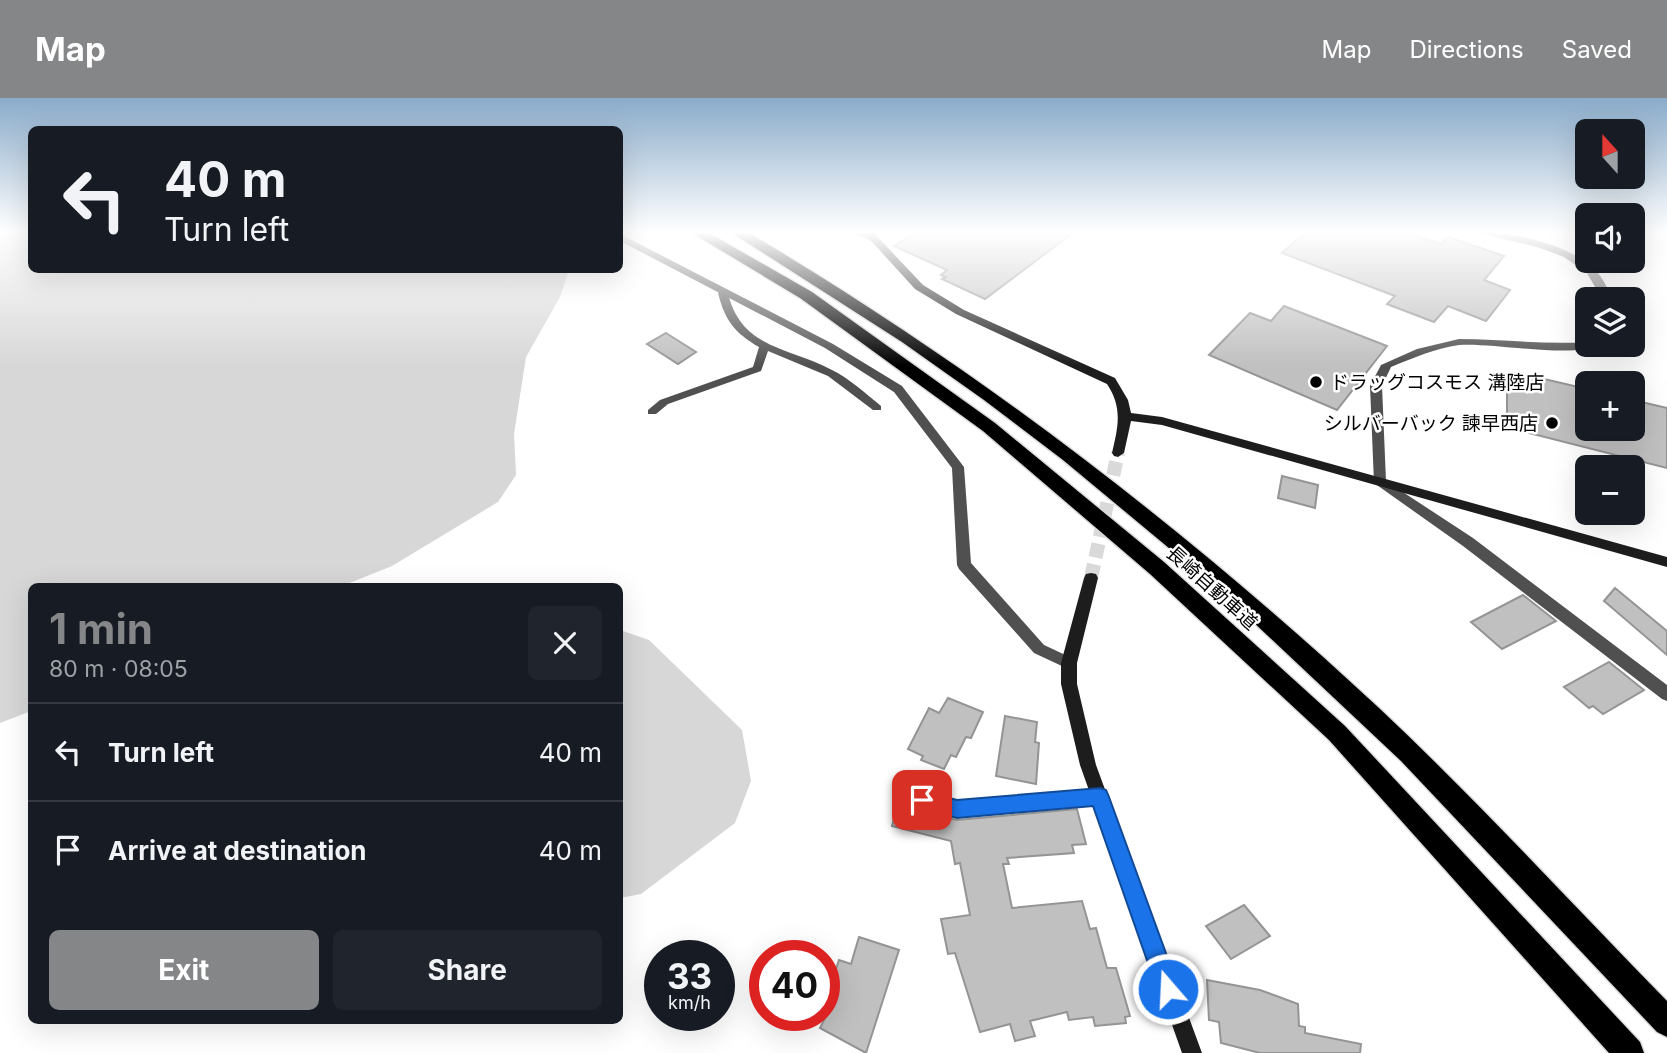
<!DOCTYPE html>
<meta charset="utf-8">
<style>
:root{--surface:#171b24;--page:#20242c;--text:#f1f3f6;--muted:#9ea1a6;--line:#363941;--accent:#858687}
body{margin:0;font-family:Inter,"Noto Sans JP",sans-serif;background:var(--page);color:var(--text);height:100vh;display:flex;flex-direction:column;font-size:26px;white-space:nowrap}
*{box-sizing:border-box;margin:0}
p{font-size:23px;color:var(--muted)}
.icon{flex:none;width:38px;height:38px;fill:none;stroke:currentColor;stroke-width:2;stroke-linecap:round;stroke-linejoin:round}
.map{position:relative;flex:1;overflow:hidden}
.details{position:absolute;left:28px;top:485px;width:595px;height:441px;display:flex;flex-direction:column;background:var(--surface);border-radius:10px;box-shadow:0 7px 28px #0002}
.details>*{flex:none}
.hud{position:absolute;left:28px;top:28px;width:595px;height:147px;border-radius:10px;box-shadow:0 7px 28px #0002;background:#171b24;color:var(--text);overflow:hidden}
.needle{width:46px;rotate:339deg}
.controls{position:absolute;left:1575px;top:21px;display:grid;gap:14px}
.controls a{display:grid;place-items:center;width:70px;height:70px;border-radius:10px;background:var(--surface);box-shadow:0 7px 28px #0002;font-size:35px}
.speed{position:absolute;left:644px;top:842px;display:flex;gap:14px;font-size:35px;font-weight:700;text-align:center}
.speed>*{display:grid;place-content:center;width:91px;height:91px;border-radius:50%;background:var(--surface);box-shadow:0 7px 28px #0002;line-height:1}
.speed small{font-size:18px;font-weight:400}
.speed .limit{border:10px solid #d22;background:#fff;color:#111}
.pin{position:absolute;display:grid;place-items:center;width:60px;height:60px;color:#fff;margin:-30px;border-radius:14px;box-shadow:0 4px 10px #0006}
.me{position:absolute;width:77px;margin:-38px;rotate:341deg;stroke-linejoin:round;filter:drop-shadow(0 0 5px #0008)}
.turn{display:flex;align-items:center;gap:24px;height:147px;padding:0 21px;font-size:32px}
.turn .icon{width:91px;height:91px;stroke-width:2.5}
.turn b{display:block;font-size:49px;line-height:60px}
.round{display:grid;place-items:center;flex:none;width:74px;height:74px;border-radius:10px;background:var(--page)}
.headline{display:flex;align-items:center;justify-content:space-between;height:119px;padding:0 21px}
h1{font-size:42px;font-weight:700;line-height:52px;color:var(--accent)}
.button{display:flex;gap:14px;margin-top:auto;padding:14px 21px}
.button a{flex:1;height:80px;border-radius:10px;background:var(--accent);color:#fff;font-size:28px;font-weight:700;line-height:80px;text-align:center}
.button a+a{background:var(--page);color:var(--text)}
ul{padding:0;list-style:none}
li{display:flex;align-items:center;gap:21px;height:98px;padding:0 21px;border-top:2px solid var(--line)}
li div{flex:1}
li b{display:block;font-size:26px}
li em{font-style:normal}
header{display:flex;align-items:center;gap:42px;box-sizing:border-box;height:98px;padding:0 35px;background:var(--accent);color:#fff}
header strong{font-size:33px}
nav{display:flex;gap:38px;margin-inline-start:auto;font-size:24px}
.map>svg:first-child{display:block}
</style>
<header>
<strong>Map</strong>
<nav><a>Map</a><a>Directions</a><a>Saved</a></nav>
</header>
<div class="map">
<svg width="1667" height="955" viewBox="0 0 1667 955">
<rect width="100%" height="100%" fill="#fff"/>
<!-- green -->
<g fill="#d7d7d7">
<path d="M0,135H31L32,172H569L560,199L526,259L514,336L516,377L498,404L392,468L342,488H32L31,613L0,625Z"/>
<path d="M620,532L649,542L742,632L751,683L735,725L641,796L620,800Z"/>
</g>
<!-- building -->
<g fill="#c0c0c0" stroke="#949494" stroke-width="2">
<path d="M914,135H1073L985,201L942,181L946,179L941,177L947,172L894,148Z"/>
<path d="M1305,135H1409L1441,146L1448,139L1504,158L1484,182L1510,192L1486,223L1448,208L1434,224L1387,206L1395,198L1282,155Z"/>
<path d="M1284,208L1387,248L1337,312L1209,257L1250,215L1271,223Z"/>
<path d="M666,235L696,254L678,266L647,246Z"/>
<path d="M1523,276L1587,291V331H1633V302L1667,310V370L1525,334V327L1507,323V281L1523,285Z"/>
<path d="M1282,378L1318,387L1315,410L1278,400Z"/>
<path d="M1615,490L1667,533V557L1604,503Z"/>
<path d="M1523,497L1556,523L1502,551L1471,524Z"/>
<path d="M1609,564L1644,592L1603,616L1593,608L1589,610L1564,589Z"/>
<path d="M948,600L983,614L971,640L966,639L956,659L951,657L944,671L921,662L923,658L908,651L929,610L939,615Z"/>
<path d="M1005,618L1037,624L1035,644L1039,645L1036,686L996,678Z"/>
<path d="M897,709L957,722L1077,711L1086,746L1072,747L1074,755L1007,760L1009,766H1003L1012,810L1082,803L1090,831L1096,830L1107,870H1116L1130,918L1125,919L1126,925L1095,928L1093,919L1069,922L1067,914L1030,923L1035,938L1015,943L1010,926L980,934L955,855L948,856L941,821L970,817L960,765L955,766L951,743L892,728Z"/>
<path d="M1244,807L1270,838L1231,861L1206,828Z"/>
<path d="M859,839L899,852L866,955L820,930L832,906L825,903L839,862L851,866Z"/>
<path d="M1207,882L1260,892L1298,906L1299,928L1305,929V935L1361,946L1360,955H1260L1221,945L1219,924L1209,922Z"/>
</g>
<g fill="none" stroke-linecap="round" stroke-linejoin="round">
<!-- secondary-tunnel -->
<path stroke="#d9d9d9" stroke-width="14" stroke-dasharray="14 7" stroke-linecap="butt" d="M1091,480L1118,355"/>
<!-- highway casing -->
<g stroke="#dbdbdb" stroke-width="3">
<g id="highway">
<path d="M692,135H709L812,194L995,325L1164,464L1345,628L1640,944L1644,955H1609L1329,642L1150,476L983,333L800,200Z"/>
<path d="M732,135H749C977,270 1185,430 1379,610C1479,704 1571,805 1667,903V939L1657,934L1401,663L1217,490L1063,362L984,302L902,244Z"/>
</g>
</g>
<!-- lane -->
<path fill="#505050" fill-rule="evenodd" d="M723,192L728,195C741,251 789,249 832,272C850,281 865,295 881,308V312H873L828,278L768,253L761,273L668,306L656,316H648V312L660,302L753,269L759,249C735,235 725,223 718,195Z"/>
<!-- street -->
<g fill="#505050" fill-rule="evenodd">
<path d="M852,135H865L879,141L874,144Z"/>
<path d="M1479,135C1513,133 1572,147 1596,173C1603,180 1608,191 1612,201H1602L1587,175L1564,159L1537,149Z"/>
<path d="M620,136L833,246L902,288L964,369L971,465L1044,547L1074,561L1077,565L1074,569L1069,571L1064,569L1034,555L959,471L957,467L952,370L894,294L825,250L620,143Z"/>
<path d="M1459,241C1502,241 1544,247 1587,244V247H1596C1576,261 1490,244 1459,247C1436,250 1413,260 1391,269L1382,288L1386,383L1473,440L1667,587V603L1662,601L1463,448L1374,385L1370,288L1381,267L1417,251Z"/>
<path d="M1099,691L1105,694L1107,699L1105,704L1099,707L957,719L916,707L914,702L916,697L922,694L957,703Z"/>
</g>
<!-- secondary -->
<g fill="#1d1d1d" fill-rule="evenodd">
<path d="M864,135H874L923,187L964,212L1115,280L1128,302L1131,315L1162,319L1667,459V469L1162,327L1131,323L1124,355L1118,359L1114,358L1112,355C1118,329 1123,310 1107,286L956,216L915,191Z"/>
<path d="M1091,475L1096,476L1098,480L1077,565V586L1096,667L1202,955H1182L1080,667L1061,586V565L1084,480L1086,476Z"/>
</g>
<!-- highway -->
<use href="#highway" fill="#000" fill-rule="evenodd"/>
</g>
<!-- sky -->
<linearGradient id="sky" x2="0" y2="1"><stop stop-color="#8aabca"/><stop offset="0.5" stop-color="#fff"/><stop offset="1" stop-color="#fff" stop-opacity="0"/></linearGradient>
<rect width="1667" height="268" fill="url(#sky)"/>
<!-- route -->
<path fill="#1a73e8" stroke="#114b97" stroke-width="2" d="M1100,690L1106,692L1109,699L1179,891L1175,898L1168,901L1160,898L1157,891L1093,708L957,720L915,708L913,702L915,695L922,693L957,702Z"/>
<!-- markers -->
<g fill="#000" stroke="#fff" stroke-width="2.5">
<circle cx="1316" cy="284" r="7"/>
<circle cx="1552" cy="325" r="7"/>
</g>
<g text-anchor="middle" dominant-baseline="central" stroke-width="5" stroke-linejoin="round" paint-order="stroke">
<!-- poi labels -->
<g font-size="19" fill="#000" stroke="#fff" text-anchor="start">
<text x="1330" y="284">ドラッグコスモス 溝陸店</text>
<text x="1538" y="325" text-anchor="end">シルバーバック 諫早西店</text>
</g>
<!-- street labels -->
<g font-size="19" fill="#000" stroke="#fff">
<text transform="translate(1212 490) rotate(42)">長崎自動車道</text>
</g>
</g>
</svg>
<div class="controls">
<a><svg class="needle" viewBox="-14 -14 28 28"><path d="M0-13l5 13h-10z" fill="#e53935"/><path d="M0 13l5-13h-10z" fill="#9ea1a6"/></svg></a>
<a><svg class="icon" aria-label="sound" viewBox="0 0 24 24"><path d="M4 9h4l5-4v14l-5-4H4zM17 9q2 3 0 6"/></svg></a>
<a><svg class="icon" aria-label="layers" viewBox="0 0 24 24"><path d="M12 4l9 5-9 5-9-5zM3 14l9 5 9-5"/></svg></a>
<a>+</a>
<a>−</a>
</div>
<div class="speed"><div>33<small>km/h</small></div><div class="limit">40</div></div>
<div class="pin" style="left:922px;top:702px;background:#d93025"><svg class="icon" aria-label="arrive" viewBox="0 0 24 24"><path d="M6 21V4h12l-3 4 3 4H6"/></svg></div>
<svg class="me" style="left:1168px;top:891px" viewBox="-20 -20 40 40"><circle r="17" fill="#1a73e8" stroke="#fff" stroke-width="3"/><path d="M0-11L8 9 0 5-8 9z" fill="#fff"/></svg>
<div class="hud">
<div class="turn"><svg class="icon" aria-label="left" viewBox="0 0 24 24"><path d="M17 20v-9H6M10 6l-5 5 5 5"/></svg><div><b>40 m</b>Turn left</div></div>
</div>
<section class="details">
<div class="headline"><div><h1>1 min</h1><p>80 m · 08:05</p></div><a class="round"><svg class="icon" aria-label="close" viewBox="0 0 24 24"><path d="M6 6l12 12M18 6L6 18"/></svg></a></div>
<ul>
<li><svg class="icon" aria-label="left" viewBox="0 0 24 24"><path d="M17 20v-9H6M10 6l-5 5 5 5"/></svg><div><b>Turn left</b></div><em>40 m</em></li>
<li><svg class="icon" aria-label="arrive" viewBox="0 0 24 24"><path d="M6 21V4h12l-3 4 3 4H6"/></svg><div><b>Arrive at destination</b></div><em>40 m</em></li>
</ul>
<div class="button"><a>Exit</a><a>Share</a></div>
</section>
</div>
